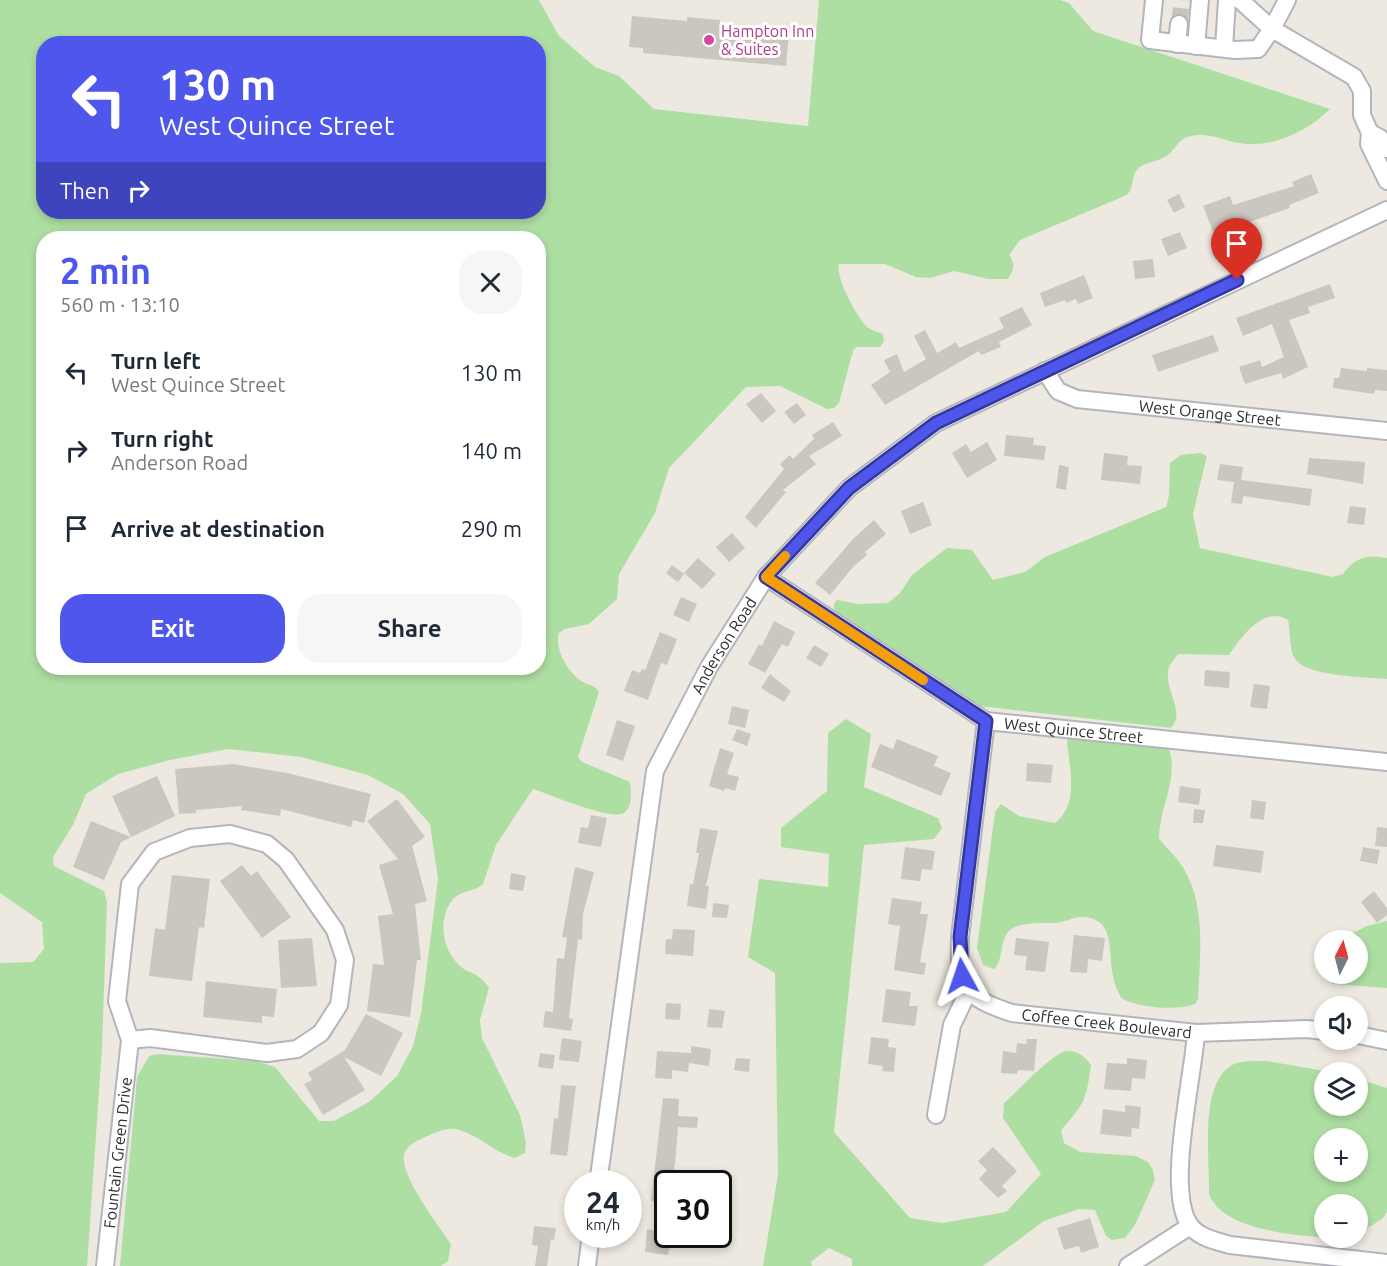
<!DOCTYPE html>
<meta charset="utf-8">
<style>
:root{--surface:#fff;--page:#f6f6f7;--text:#1f2937;--muted:#747a83;--accent:#4e56ec}
body{margin:0;font-family:Ubuntu,sans-serif;background:var(--page);color:var(--text);height:100vh;display:flex;flex-direction:column;font-size:22px;white-space:nowrap}
*{box-sizing:border-box;margin:0}
p{font-size:20px;color:var(--muted)}
.icon{flex:none;width:33px;height:33px;fill:none;stroke:currentColor;stroke-width:2;stroke-linecap:round;stroke-linejoin:round}
.map{position:relative;flex:1;overflow:hidden}
.details{position:absolute;left:36px;top:231px;width:510px;height:444px;display:flex;flex-direction:column;background:var(--surface);border-radius:24px;box-shadow:0 3px 9px #0003}
.details>*{flex:none}
.top-card{position:absolute;left:36px;top:36px;width:510px;height:183px;border-radius:24px;box-shadow:0 3px 9px #0003;background:#4e56ec;color:#fff;overflow:hidden}
.needle{width:39px;rotate:6deg}
.tools{position:absolute;left:1314px;top:930px;display:grid;gap:12px}
.tools a{display:grid;place-items:center;width:54px;height:54px;border-radius:50%;background:var(--surface);box-shadow:0 3px 9px #0003;font-size:30px}
.speed{position:absolute;left:564px;top:1170px;display:flex;gap:12px;font-size:30px;font-weight:700;text-align:center}
.speed>*{display:grid;place-content:center;width:78px;height:78px;border-radius:50%;background:var(--surface);box-shadow:0 3px 9px #0003;line-height:1}
.speed small{font-size:15px;font-weight:400}
.speed .limit{border:3px solid #111;border-radius:9px;background:#fff;color:#111}
.pin{position:absolute;display:grid;place-items:center;width:51px;height:51px;color:#fff;margin:-62px -26px;border-radius:50% 50% 50% 0;rotate:-45deg;box-shadow:0 0 6px #0007}
.pin .icon{rotate:45deg}
.me{position:absolute;width:66px;margin:-33px;rotate:355deg;stroke-linejoin:round;filter:drop-shadow(0 0 4px #0008)}
.turn{display:flex;align-items:center;gap:21px;height:126px;padding:0 24px;font-size:27px}
.turn .icon{width:78px;height:78px;stroke-width:2.5}
.turn b{display:block;font-size:42px;line-height:51px}
.then{display:flex;align-items:center;height:57px;padding:0 24px;background:#0003;gap:12px;font-size:22px}
.round{display:grid;place-items:center;flex:none;width:63px;height:63px;border-radius:24px;background:var(--page)}
.summary{display:flex;align-items:center;justify-content:space-between;height:102px;padding:0 24px}
h1{font-size:36px;font-weight:700;line-height:45px;color:var(--accent)}
.primary-button{display:flex;gap:12px;margin-top:auto;padding:12px 24px}
.primary-button a{flex:1;height:69px;border-radius:24px;background:var(--accent);color:#fff;font-size:24px;font-weight:700;line-height:69px;text-align:center}
.primary-button a+a{background:var(--page);color:var(--text)}
ul{padding:0;list-style:none}
li{display:flex;align-items:center;gap:18px;height:78px;padding:0 24px}
li div{flex:1}
li b{display:block;font-size:22px}
li em{font-style:normal}
.map>svg:first-child{display:block}
</style>
<div class="map">
<svg width="1387" height="1266" viewBox="0 0 1387 1266">
<rect width="100%" height="100%" fill="#ede9e1"/>
<!-- green -->
<g fill="#aedfa2" fill-rule="evenodd">
<path d="M0,0H539L559,36L595,67L619,76L654,109L808,126L819,0H1060L1069,3L1093,31L1330,109C1306,133 1269,150 1234,142C1218,138 1202,131 1185,138C1177,142 1173,152 1165,157C1157,162 1142,162 1136,171C1131,179 1134,188 1127,195L1020,240L1009,255C1016,265 1014,269 1008,279H988L954,271L930,278L916,277L885,264H839C835,277 856,315 866,326C870,330 878,332 883,334L884,341L880,347H856L853,351L839,403L834,408L827,409L780,386L746,387L669,468L655,513L619,574L617,599L589,624L565,629L559,633C554,649 569,674 583,682C590,686 595,685 599,692L578,757L582,762L630,782C631,791 633,807 624,813C611,821 549,794 533,789L496,845L483,884C474,892 463,890 454,898C438,916 441,946 457,963C467,975 478,970 489,988L480,1020L482,1038L520,1115L526,1142L525,1153L515,1158C495,1153 481,1137 462,1131C448,1125 435,1133 423,1138C416,1141 408,1145 405,1152C396,1171 439,1226 451,1244L448,1261L441,1266H120L137,1077L149,1056L157,1054L256,1061L275,1067L319,1121H334L369,1102L397,1076L413,1046L421,1014L438,879L430,824L403,794L368,775L301,757L228,749L170,760L118,774L86,794L73,825L53,857L54,866L104,891L107,902L102,1048L87,1266H0V963L33,962L44,949L42,922L0,893ZM44,44H538V212H44ZM538,238V668H44V238Z"/>
<path d="M1200,453L1207,456L1193,514L1200,548L1333,577L1343,574C1355,557 1368,554 1387,558V679C1367,677 1303,677 1294,657C1290,651 1290,629 1288,620C1264,605 1242,636 1229,655L1178,654C1175,658 1171,663 1169,667C1162,687 1187,712 1171,728L979,706L969,704L919,667L846,620L834,609V604L837,600L859,604L888,603L900,593L912,575L947,548L972,550L993,580L1025,572L1045,557L1166,507L1169,495L1170,463L1181,455Z"/>
<path d="M846,719L871,734L864,787L938,818L942,828L934,839L864,845L834,1132L910,1218L942,1223L1006,1212L1041,1174L1003,1118L1004,1103C1017,1092 1053,1052 1067,1051C1078,1050 1085,1057 1091,1065C1086,1101 1085,1103 1061,1130L1064,1143L1080,1152L1136,1156L1148,1162L1153,1170L1155,1180L1135,1225L1125,1238L1112,1240L1106,1236L1095,1210L1079,1209L1044,1221L983,1266H852V1259L829,1248L811,1262L812,1266H763L778,1174L775,973L748,957L759,879L828,887L829,854L781,847V828L827,791L828,733Z"/>
<path d="M1070,736L1157,744L1169,749C1179,779 1159,808 1159,838C1165,847 1174,854 1180,863C1207,901 1200,955 1198,999L1195,1004C1175,1011 1139,1008 1121,998C1118,991 1114,984 1113,976C1108,952 1116,916 1080,917C1071,918 1063,923 1053,923C1040,923 1019,922 1009,931C999,941 1004,960 994,969L983,965L977,948L995,812L1001,804L1019,816L1055,823C1081,803 1068,766 1067,738Z"/>
<path d="M1387,921V988L1333,984L1319,970L1315,955L1324,949V974H1358V940H1338L1367,926Z"/>
<path d="M1267,1061L1330,1072H1324V1106H1358V1079L1387,1088V1212L1382,1219L1358,1234V1204H1324V1238H1351C1315,1238 1223,1234 1209,1194C1210,1159 1199,1088 1230,1066C1240,1060 1256,1061 1267,1061ZM1358,1138V1172H1324V1138Z"/>
</g>
<!-- building -->
<g fill="#c9c7bf">
<path d="M632,16L687,21V17L720,20V24L789,33L786,66L643,53V48L629,47Z"/>
<path d="M1311,174L1319,193L1289,205L1290,208L1214,234L1203,206L1230,196L1233,205L1294,186L1292,182Z"/>
<path d="M1179,194L1185,207L1174,213L1167,200Z"/>
<path d="M1180,232L1187,248L1168,256L1161,239Z"/>
<path d="M1153,259L1155,277L1135,279L1133,261Z"/>
<path d="M1084,275L1093,298L1078,304L1076,299L1066,303L1065,300L1045,307L1040,293Z"/>
<path d="M1330,284L1335,298L1308,307L1310,313L1289,320L1308,367L1283,379L1281,373L1245,384L1239,367L1260,360L1262,367L1284,357L1272,324L1243,336L1236,318Z"/>
<path d="M1022,307L1032,325L999,342L1001,347L981,355L979,351L885,405L871,385L890,372L884,360L897,354L904,372L926,359L914,336L925,330L937,353L956,342L959,348L1004,328L999,318Z"/>
<path d="M1213,335L1219,351L1158,372L1152,355Z"/>
<path d="M1341,368L1367,371V368L1387,370V391L1375,390L1374,394L1333,388L1334,378H1339Z"/>
<path d="M761,393L776,411L762,423L746,404Z"/>
<path d="M797,403L806,415L794,424L784,412Z"/>
<path d="M833,422L842,436L809,456L816,464L783,490L786,492L756,528L745,517L784,469L780,464L790,455L793,459L814,439L812,435Z"/>
<path d="M1006,435L1034,438L1033,445L1046,446L1044,460L1004,456Z"/>
<path d="M987,442L997,460L967,478L952,453L966,444L971,452Z"/>
<path d="M1104,453L1128,456L1127,465L1142,466L1140,484L1101,480Z"/>
<path d="M1309,458L1365,462L1363,484L1307,474Z"/>
<path d="M1220,464L1243,467L1241,480L1312,489L1310,506L1243,496L1242,504L1231,503L1234,482L1217,480Z"/>
<path d="M1059,465L1069,467L1066,490L1056,488Z"/>
<path d="M923,502L932,525L910,534L901,511Z"/>
<path d="M1350,506L1366,508L1364,525L1347,523Z"/>
<path d="M874,520L886,534L865,552L867,555L853,567L830,595L815,583L853,539Z"/>
<path d="M732,533L745,548L729,562L716,547Z"/>
<path d="M698,558L716,574L702,589L684,573Z"/>
<path d="M672,565L684,574L678,582L666,573Z"/>
<path d="M681,597L697,604L689,622L673,615Z"/>
<path d="M774,621L795,632L788,647L782,644L765,673L748,664L759,644L762,646Z"/>
<path d="M660,632L677,639L667,665L661,663L648,700L624,691L632,670L640,673L642,669L645,670Z"/>
<path d="M814,645L829,654L821,667L806,658Z"/>
<path d="M1205,670L1230,672L1229,688L1204,686Z"/>
<path d="M770,674L791,691L784,702L761,688Z"/>
<path d="M1254,684L1270,686L1267,709L1250,707Z"/>
<path d="M732,706L749,710L745,728L728,724Z"/>
<path d="M617,720L635,726L623,761L606,755Z"/>
<path d="M737,729L751,734L747,746L732,740Z"/>
<path d="M897,739L938,756L934,766L951,773L941,796L871,767L880,744L893,749Z"/>
<path d="M720,748L734,753L727,774L739,777L735,791L725,788L724,791L709,786Z"/>
<path d="M1027,763L1053,765L1051,783L1026,781Z"/>
<path d="M233,764L287,773L371,794L364,823L353,820L351,827L281,809L280,816L241,810L242,806L196,810V813L179,814L175,769Z"/>
<path d="M157,776L175,816L121,842L104,880L73,867L91,821L131,837L112,796Z"/>
<path d="M1180,786L1201,789L1199,805L1178,802Z"/>
<path d="M397,799L425,837L412,846L427,901L415,904L421,960H417L410,1017L367,1011L373,964L384,965L378,916L393,914L379,865L398,859L367,821Z"/>
<path d="M1252,800L1266,802L1264,820L1250,818Z"/>
<path d="M1194,809L1205,810L1203,823H1193Z"/>
<path d="M591,815L607,818L601,847L578,843L581,827L588,828Z"/>
<path d="M1377,827L1387,828V847L1375,846Z"/>
<path d="M700,828L718,831L706,886H709L706,909L687,906L690,884H693L699,853H696Z"/>
<path d="M1216,845L1264,851L1261,873L1213,866Z"/>
<path d="M905,847L935,851L932,870L922,869L920,881L901,879Z"/>
<path d="M1363,847L1380,850L1377,864L1360,861Z"/>
<path d="M242,865L251,876L257,871L291,917L262,938L220,881Z"/>
<path d="M575,867L594,872L583,914L582,940L578,939L569,1018L573,1019L571,1031L543,1027L545,1011L553,1012L557,958L564,959L567,938L562,937Z"/>
<path d="M511,873L526,876L523,891L509,889Z"/>
<path d="M172,875L210,879L204,928L199,927L192,981L149,976L155,928L165,930Z"/>
<path d="M1374,891L1387,908V915L1377,923L1361,902Z"/>
<path d="M892,898L922,902L920,914H928L920,962L926,963L924,975L894,970L900,926L888,924Z"/>
<path d="M713,903L729,905L727,918L712,917Z"/>
<path d="M673,929L695,930L693,956L665,954L666,939H672Z"/>
<path d="M1074,935L1105,938L1102,961L1088,959L1087,973L1070,972Z"/>
<path d="M312,938L317,986L281,988L278,940Z"/>
<path d="M1016,938L1049,942L1045,972L1025,970L1027,956L1014,955Z"/>
<path d="M206,981L277,989L274,1017L262,1016V1023L203,1017Z"/>
<path d="M886,989L911,992L909,1006H918L915,1026L882,1022Z"/>
<path d="M666,1003L681,1004L680,1020L665,1019Z"/>
<path d="M709,1009L725,1011L722,1028L707,1027Z"/>
<path d="M366,1014L403,1033L381,1076L344,1057L365,1090L323,1115L304,1084L312,1080L308,1073L345,1050Z"/>
<path d="M871,1037L889,1039L888,1047L896,1048L894,1072L882,1071L883,1066L868,1064Z"/>
<path d="M562,1038L582,1041L579,1062L559,1060Z"/>
<path d="M1027,1039H1037L1034,1071L1018,1070L1017,1074L1001,1073L1003,1051L1016,1053L1017,1043L1026,1044Z"/>
<path d="M691,1046L711,1049L709,1066L689,1063L688,1072L672,1070V1079L655,1078L657,1051L691,1053Z"/>
<path d="M540,1053L555,1055L553,1069L538,1067Z"/>
<path d="M736,1058L750,1059L749,1072L734,1070Z"/>
<path d="M1127,1058L1147,1060L1145,1079L1132,1078L1131,1091L1104,1089L1107,1063L1127,1064Z"/>
<path d="M561,1085L576,1086L567,1156L550,1154L554,1118L558,1119Z"/>
<path d="M663,1098L679,1099L678,1116L698,1117L697,1128L678,1127L675,1164L670,1184H668V1204L651,1201Z"/>
<path d="M1125,1105L1141,1107L1139,1129L1132,1128L1131,1137L1100,1134L1103,1109L1125,1112Z"/>
<path d="M993,1147L1017,1171L1002,1186L1007,1191L998,1198L979,1179L987,1170L978,1161Z"/>
<path d="M1090,1218L1099,1247L1081,1253L1079,1246L1064,1250L1057,1228Z"/>
<path d="M534,1226L556,1228L554,1240L551,1239L547,1266H535L538,1246L532,1245Z"/>
<path d="M647,1229L666,1232L665,1240L670,1241L668,1255L645,1252Z"/>
</g>
<g fill="none" stroke-linecap="round" stroke-linejoin="round">
<!-- minor-tunnel -->
<path stroke="#c7c3bd" stroke-width="16" stroke-dasharray="16 8" stroke-linecap="butt" d="M1179,24L1182,0"/>
<!-- minor casing -->
<g stroke="#b4b4bf" stroke-width="20">
<g id="minor">
<path d="M1154,0L1150,40L1235,50L1258,49L1272,29L1240,0"/>
<path d="M1287,0L1272,29L1354,77L1362,91V115L1370,133L1369,144L1387,181"/>
<path d="M1177,44L1179,24"/>
<path d="M1196,46L1200,0"/>
<path d="M1224,48L1227,0"/>
<path d="M1370,133L1380,138L1387,149"/>
<path id="s1" d="M1045,371L1058,391L1077,399L1387,431"/>
<path id="s2" d="M766,577L986,721L1387,762"/>
<path id="s3" d="M986,721L960,937C958,987 965,998 1012,1013L1196,1033C1193,1079 1166,1188 1189,1224C1197,1237 1216,1241 1230,1245L1387,1263"/>
<path d="M1196,1033L1307,1029L1324,1031"/>
<path d="M1358,1035L1387,1041"/>
<path d="M936,1115L952,1025L968,992"/>
<path id="s4" d="M598,1184L655,771L709,667L766,577L849,488L936,423L1387,210"/>
<path id="s5" d="M105,1266L130,1040L117,1001L130,884L154,852L190,838L230,834L267,844L286,860L335,930L345,960L339,1005L321,1033L297,1049L267,1053L150,1038L130,1040"/>
<path d="M587,1266L591,1234"/>
<path d="M1128,1266L1190,1226"/>
</g>
</g>
<!-- minor -->
<use href="#minor" stroke="#fff" stroke-width="16"/>
</g>
<g fill="none" stroke-linecap="round" stroke-linejoin="round">
<!-- route casing -->
<g stroke="#333899" stroke-width="15">
<path id="route" d="M962,976L960,937L986,721L766,577L849,488L936,423L1237,280"/>
</g>
<!-- route -->
<use href="#route" stroke="#4e56ec" stroke-width="10"/>
<!-- slow -->
<path stroke="#f59e0b" stroke-width="10" d="M785,556L766,577L923,680"/>
</g>
<!-- markers -->
<circle fill="#d1479c" stroke="#fff" stroke-width="2" cx="709" cy="40" r="6"/>
<g text-anchor="middle" dominant-baseline="central" stroke-width="6" stroke-linejoin="round" paint-order="stroke">
<!-- hotel labels -->
<g font-size="16" fill="#b23c85" stroke="#fff" text-anchor="start">
<text x="721" y="31">Hampton Inn<tspan x="721" dy="18">&amp; Suites</tspan></text>
</g>
<!-- street labels -->
<g font-size="16" fill="#2d2d2d" stroke="#fff">
<text stroke="none"><textPath href="#s1" startOffset="178">West Orange Street</textPath></text>
<text stroke="none"><textPath href="#s4" startOffset="560">Anderson Road</textPath></text>
<text stroke="none"><textPath href="#s2" startOffset="351">West Quince Street</textPath></text>
<text stroke="none"><textPath href="#s3" startOffset="417">Coffee Creek Boulevard</textPath></text>
<text stroke="none"><textPath href="#s5" startOffset="114">Fountain Green Drive</textPath></text>
</g>
</g>
</svg>
<div class="tools">
<a><svg class="needle" viewBox="-14 -14 28 28"><path d="M0-13l5 13h-10z" fill="#e53935"/><path d="M0 13l5-13h-10z" fill="#747a83"/></svg></a>
<a><svg class="icon" aria-label="sound" viewBox="0 0 24 24"><path d="M4 9h4l5-4v14l-5-4H4zM17 9q2 3 0 6"/></svg></a>
<a><svg class="icon" aria-label="layers" viewBox="0 0 24 24"><path d="M12 4l9 5-9 5-9-5zM3 14l9 5 9-5"/></svg></a>
<a>+</a>
<a>−</a>
</div>
<div class="speed"><div>24<small>km/h</small></div><div class="limit">30</div></div>
<div class="pin" style="left:1237px;top:280px;background:#d93025"><svg class="icon" aria-label="arrive" viewBox="0 0 24 24"><path d="M6 21V4h12l-3 4 3 4H6"/></svg></div>
<svg class="me" style="left:962px;top:976px" viewBox="-20 -20 40 40"><path d="M0-17L14 15 0 8-14 15z" fill="#4e56ec" stroke="#fff" stroke-width="4"/></svg>
<div class="top-card">
<div class="turn"><svg class="icon" aria-label="left" viewBox="0 0 24 24"><path d="M17 20v-9H6M10 6l-5 5 5 5"/></svg><div><b>130 m</b>West Quince Street</div></div>
<div class="then">Then<svg class="icon" aria-label="right" viewBox="0 0 24 24"><path d="M7 20v-9h11M14 6l5 5-5 5"/></svg></div>
</div>
<section class="details">
<div class="summary"><div><h1>2 min</h1><p>560 m · 13:10</p></div><a class="round"><svg class="icon" aria-label="close" viewBox="0 0 24 24"><path d="M6 6l12 12M18 6L6 18"/></svg></a></div>
<ul>
<li><svg class="icon" aria-label="left" viewBox="0 0 24 24"><path d="M17 20v-9H6M10 6l-5 5 5 5"/></svg><div><b>Turn left</b><p>West Quince Street</p></div><em>130 m</em></li>
<li><svg class="icon" aria-label="right" viewBox="0 0 24 24"><path d="M7 20v-9h11M14 6l5 5-5 5"/></svg><div><b>Turn right</b><p>Anderson Road</p></div><em>140 m</em></li>
<li><svg class="icon" aria-label="arrive" viewBox="0 0 24 24"><path d="M6 21V4h12l-3 4 3 4H6"/></svg><div><b>Arrive at destination</b></div><em>290 m</em></li>
</ul>
<div class="primary-button"><a>Exit</a><a>Share</a></div>
</section>
</div>
